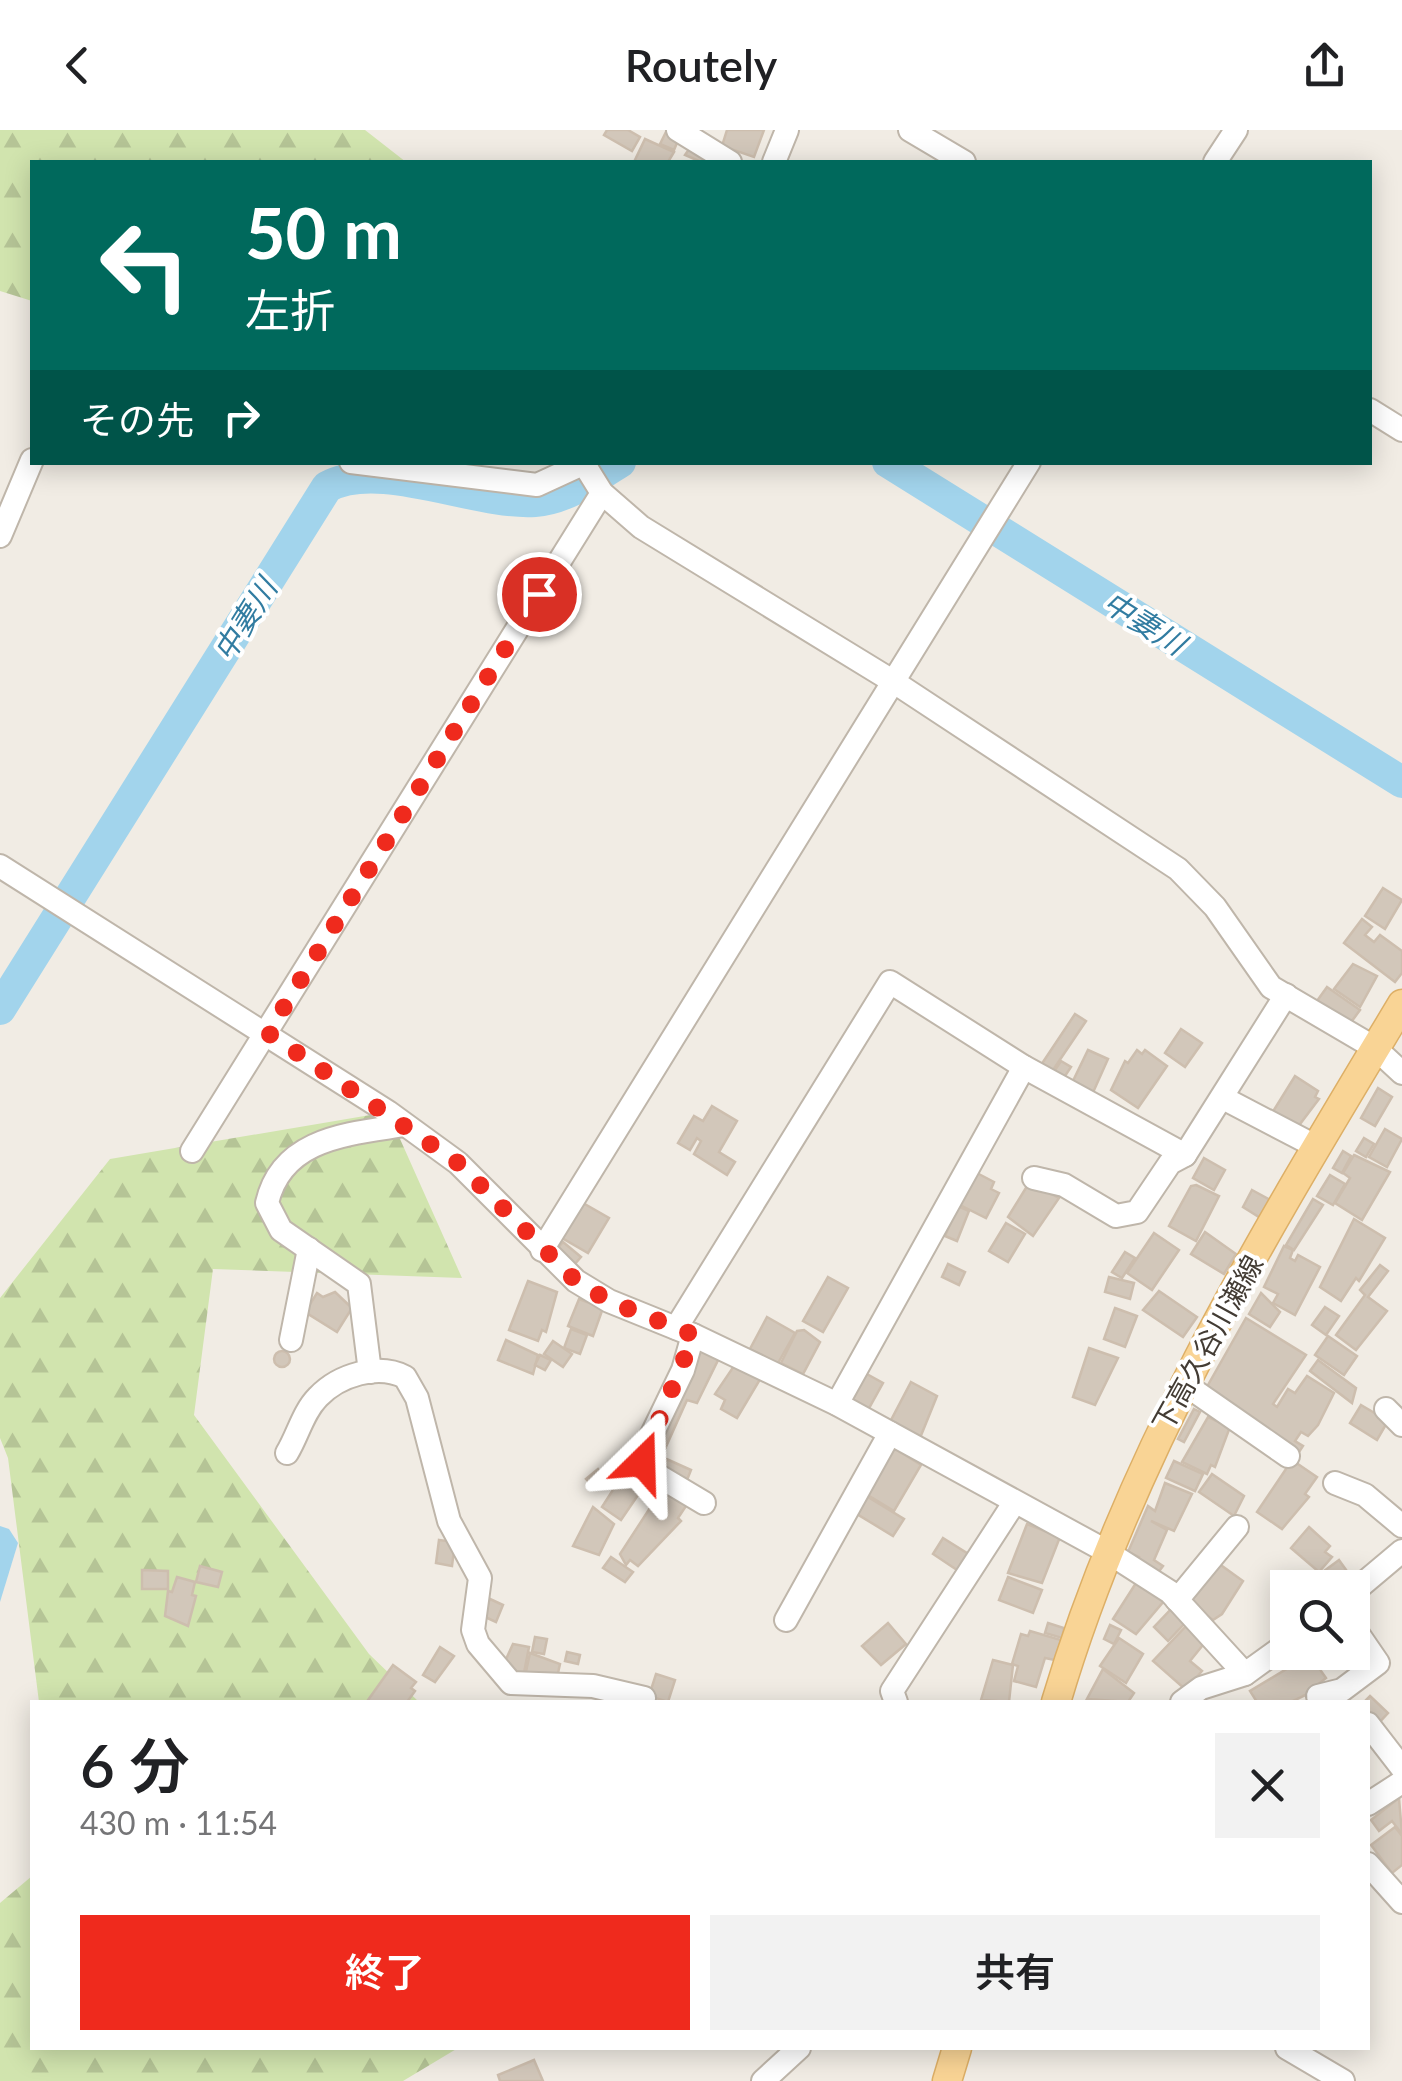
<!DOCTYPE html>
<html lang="ja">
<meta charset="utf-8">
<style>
:root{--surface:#fff;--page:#f2f2f2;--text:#202124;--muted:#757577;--accent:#ef2a1d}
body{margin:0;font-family:Lato,"Noto Sans JP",sans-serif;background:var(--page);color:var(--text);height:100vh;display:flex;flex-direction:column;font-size:38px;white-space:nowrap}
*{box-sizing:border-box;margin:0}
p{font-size:32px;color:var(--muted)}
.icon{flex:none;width:55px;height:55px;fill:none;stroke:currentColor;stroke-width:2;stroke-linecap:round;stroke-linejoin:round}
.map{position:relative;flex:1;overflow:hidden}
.sheet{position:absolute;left:30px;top:1570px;width:1340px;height:350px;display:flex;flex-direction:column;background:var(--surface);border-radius:0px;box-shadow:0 5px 25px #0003}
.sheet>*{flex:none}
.banner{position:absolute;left:30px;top:30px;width:1342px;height:305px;border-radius:0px;box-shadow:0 5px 25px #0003;background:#00695c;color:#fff;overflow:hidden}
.fabs{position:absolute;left:1270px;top:1440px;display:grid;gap:20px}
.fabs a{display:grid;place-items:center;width:100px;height:100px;border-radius:0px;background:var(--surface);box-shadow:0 5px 25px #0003;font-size:50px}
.pin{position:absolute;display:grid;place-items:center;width:85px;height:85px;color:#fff;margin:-42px;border:5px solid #fff;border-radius:50%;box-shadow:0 2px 10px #0007}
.me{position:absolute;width:110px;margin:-55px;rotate:22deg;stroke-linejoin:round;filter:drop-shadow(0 0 8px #0008)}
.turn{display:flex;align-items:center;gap:35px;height:210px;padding:0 50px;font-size:45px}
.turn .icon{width:130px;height:130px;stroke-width:2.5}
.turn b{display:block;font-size:70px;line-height:85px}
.then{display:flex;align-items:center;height:95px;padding:0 50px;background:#0003;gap:20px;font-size:38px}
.round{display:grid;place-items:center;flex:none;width:105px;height:105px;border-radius:0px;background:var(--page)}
.headline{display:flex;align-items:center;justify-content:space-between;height:170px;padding:0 50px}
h1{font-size:60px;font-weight:600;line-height:75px}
.button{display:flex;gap:20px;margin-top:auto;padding:20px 50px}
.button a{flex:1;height:115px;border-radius:0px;background:var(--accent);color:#fff;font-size:40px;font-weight:600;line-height:115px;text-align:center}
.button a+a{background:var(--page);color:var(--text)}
header{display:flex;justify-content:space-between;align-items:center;height:130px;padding:0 50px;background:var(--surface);font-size:45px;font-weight:600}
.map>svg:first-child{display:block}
</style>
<header><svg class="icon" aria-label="back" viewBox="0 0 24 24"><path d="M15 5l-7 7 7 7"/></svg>Routely<svg class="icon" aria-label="share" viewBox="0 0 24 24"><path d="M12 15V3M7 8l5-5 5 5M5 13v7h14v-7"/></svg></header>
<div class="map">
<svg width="1402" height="1951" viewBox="0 0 1402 1951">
<defs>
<pattern id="forest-firs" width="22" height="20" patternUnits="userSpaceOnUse" patternTransform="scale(2.5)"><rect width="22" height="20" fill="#d1e4ae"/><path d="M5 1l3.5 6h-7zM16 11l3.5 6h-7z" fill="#b5c496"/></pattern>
</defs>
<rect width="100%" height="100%" fill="#f1ece4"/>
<!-- forest -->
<g fill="url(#forest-firs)">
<path d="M0,0H365L406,32H32V171L0,161Z"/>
<path d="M388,982L462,1148L213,1139L194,1285L369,1524L419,1572H39L8,1328L0,1308V1168L110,1029Z"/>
<path d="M32,1746V1918H458L403,1951H0V1773Z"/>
</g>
<!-- water -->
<path fill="#a2d4ec" d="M0,1396L9,1399L18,1413L0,1472Z"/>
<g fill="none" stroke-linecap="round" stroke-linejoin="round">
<!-- river -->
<g stroke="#a2d4ec" stroke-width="32">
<path d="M888,332L1402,652"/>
<path d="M0,879L327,357C379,328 476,375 535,371C565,369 595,348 620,332"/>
</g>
</g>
<!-- building -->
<g fill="#d2c7ba" stroke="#cdbeae" stroke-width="2.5">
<path d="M607,0H628L640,7L632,21L604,5Z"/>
<path d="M727,0H764L754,27L722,16Z"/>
<path d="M666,2L679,8L674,20L660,14Z"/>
<path d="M645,9L674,22L668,32H634Z"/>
<path d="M692,15L706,26L701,32L685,25Z"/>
<path d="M1383,758L1402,770L1385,799L1365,786Z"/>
<path d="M1362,789L1372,797L1365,805L1374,812L1380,805L1402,821V843L1395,852L1344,813Z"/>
<path d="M1353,834L1377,846L1360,877L1334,859Z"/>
<path d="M1327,857L1360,880L1349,895L1314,875Z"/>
<path d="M1075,884L1086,891L1049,946L1039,938Z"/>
<path d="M1181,899L1202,913L1185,937L1165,923Z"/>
<path d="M1088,920L1108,929L1091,967L1071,955Z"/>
<path d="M1137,920L1142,924L1145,920L1167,936L1138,978L1111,960L1125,931L1128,933Z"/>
<path d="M1061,931L1071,937L1061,952L1051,946Z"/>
<path d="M1295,946L1318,961L1315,967L1319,969L1297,998L1272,983Z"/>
<path d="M1378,958L1392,967L1375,996L1361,988Z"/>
<path d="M712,976L737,991L719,1022L735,1032L727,1045L694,1024L701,1011L697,1008L690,1020L678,1013L694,986L703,991Z"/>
<path d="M1385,999L1402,1009L1387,1037L1369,1027Z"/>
<path d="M1364,1008L1374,1014L1366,1027L1356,1021Z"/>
<path d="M1343,1021L1351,1026L1342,1043L1333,1038Z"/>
<path d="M1354,1025L1390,1042L1362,1090L1335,1073L1350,1048L1343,1043Z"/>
<path d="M1204,1028L1225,1040L1214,1060L1193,1048Z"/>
<path d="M975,1042L994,1052L991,1059L999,1063L986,1088L958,1074Z"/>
<path d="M1330,1045L1345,1054L1333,1075L1317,1066Z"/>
<path d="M1029,1053L1059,1068L1033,1106L1008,1087Z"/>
<path d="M1196,1055L1219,1066L1196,1111L1169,1096L1191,1056Z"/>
<path d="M1252,1060L1272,1071L1262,1089L1243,1077Z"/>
<path d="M1313,1069L1323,1075L1294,1120L1286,1115Z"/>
<path d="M583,1073L609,1088L588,1123L562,1108Z"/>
<path d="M958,1076L969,1081L957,1111L945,1106Z"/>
<path d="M1354,1089L1385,1108L1359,1151L1356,1148L1341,1171L1320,1157Z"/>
<path d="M1006,1093L1025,1104L1008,1132L989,1121Z"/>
<path d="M1205,1102L1236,1124L1224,1144L1191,1124Z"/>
<path d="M1154,1103L1179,1120L1152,1160L1127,1143Z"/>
<path d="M563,1112L581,1127L574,1135L556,1120Z"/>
<path d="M1284,1116L1293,1120L1290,1128L1295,1131L1298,1125L1320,1137L1295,1185L1273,1173L1278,1164L1264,1157Z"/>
<path d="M1125,1122L1135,1128L1122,1148L1112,1142Z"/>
<path d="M948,1134L965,1142L959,1155L942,1147Z"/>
<path d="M1380,1135L1388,1141L1368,1167L1387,1181L1356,1220L1336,1205L1365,1165L1360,1160Z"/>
<path d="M828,1147L848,1158L823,1202L803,1191Z"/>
<path d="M1109,1147L1134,1153L1130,1169L1105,1162Z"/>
<path d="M528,1151L557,1162L546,1202L542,1200L538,1211L509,1200Z"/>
<path d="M1159,1161L1197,1187L1183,1207L1143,1180Z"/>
<path d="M335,1162L352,1178L337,1202L305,1182L317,1163L323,1167Z"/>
<path d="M1261,1163L1280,1182L1270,1197L1249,1184Z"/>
<path d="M579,1169L603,1178L593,1206L568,1196Z"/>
<path d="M1325,1177L1339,1186L1326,1205L1312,1195Z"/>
<path d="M1115,1178L1137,1186L1125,1217L1104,1209Z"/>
<path d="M767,1187L795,1203L778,1233L750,1219Z"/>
<path d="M1246,1188L1306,1225L1273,1274L1277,1277L1288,1259L1295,1263L1307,1246L1334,1263L1318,1295L1308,1306L1301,1302L1295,1311L1303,1316L1297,1325L1204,1262Z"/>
<path d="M571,1199L587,1205L580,1224L564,1218Z"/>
<path d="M804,1200L820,1212L803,1244L781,1233L797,1201Z"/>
<path d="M1328,1206L1357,1226L1344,1245L1315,1225Z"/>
<path d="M506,1210L538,1225L533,1244L498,1230Z"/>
<path d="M553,1211L572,1224L563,1237L544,1224Z"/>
<path d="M701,1215L721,1224L697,1273L687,1270L660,1330L649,1325Z"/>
<path d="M1089,1218L1118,1228L1095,1275L1073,1267Z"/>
<circle cx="282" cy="1229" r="8"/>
<path d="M540,1225L551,1230L545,1240L535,1235Z"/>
<path d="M1318,1230L1356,1258L1352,1273L1310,1241Z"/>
<path d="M736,1233L762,1246L737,1288L721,1279L725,1270L715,1264Z"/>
<path d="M865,1243L883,1253L868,1280L850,1270Z"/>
<path d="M911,1252L937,1266L920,1308L890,1292Z"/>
<path d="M1361,1275L1388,1291L1377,1310L1350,1293Z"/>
<path d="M1194,1279L1200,1282L1184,1312L1178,1309Z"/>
<path d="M1208,1287L1230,1297L1215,1337L1211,1335L1207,1344L1182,1332Z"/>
<path d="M894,1318L921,1335L894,1381L866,1364Z"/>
<path d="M662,1327L691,1340L687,1350L658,1337Z"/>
<path d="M1292,1330L1317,1347L1305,1364L1309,1367L1282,1399L1257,1382Z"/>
<path d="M1174,1331L1203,1344L1195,1361L1166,1348Z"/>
<path d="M598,1339L604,1346L592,1356L586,1349Z"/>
<path d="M1212,1344L1244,1366L1234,1386L1199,1362Z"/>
<path d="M620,1349L640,1362L621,1390L602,1377Z"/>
<path d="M1165,1353L1192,1364L1174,1401L1151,1391L1167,1400L1154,1430L1163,1436L1157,1444L1136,1433L1139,1427L1128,1422L1148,1376L1155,1381Z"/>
<path d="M663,1358L688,1373L678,1388L681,1391L638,1436L630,1430L626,1435L620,1424Z"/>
<path d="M863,1364L904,1389L893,1406L852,1381Z"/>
<path d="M593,1377L614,1394L599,1425L573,1416Z"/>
<path d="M1027,1394L1060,1407L1042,1453L1008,1443Z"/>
<path d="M1309,1397L1330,1416L1325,1422L1332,1427L1319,1442L1291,1418Z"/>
<path d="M943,1408L970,1425L960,1442L933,1424Z"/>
<path d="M439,1410L455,1412L452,1436L436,1433Z"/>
<path d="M611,1427L633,1442L625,1452L603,1438Z"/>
<path d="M1339,1430L1354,1451L1346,1458H1336L1324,1441Z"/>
<path d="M1218,1433L1243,1451L1222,1484L1213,1490L1185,1470Z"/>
<path d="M200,1436L222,1442L218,1457L196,1452Z"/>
<path d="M142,1440L168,1441V1459H142Z"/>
<path d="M1322,1442L1333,1458H1313L1309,1452Z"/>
<path d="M177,1447L195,1452L192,1465L196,1466L188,1496L165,1486L168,1461L172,1462Z"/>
<path d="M1008,1447L1042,1460L1033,1483L999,1470Z"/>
<path d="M1136,1453L1164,1471L1136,1504L1113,1489Z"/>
<path d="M490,1469L503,1475L496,1492L483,1486Z"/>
<path d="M1174,1476L1188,1490L1168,1511L1154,1497Z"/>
<path d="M888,1493L906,1514L881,1535L862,1516Z"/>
<path d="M1048,1493L1064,1498L1062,1508L1045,1503Z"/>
<path d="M1188,1494L1207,1510L1190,1531L1202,1541L1186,1560L1153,1531Z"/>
<path d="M1110,1495L1121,1500L1114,1514L1104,1509Z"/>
<path d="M1030,1501L1061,1510L1055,1530L1045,1528L1036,1557L1014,1551L1018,1536L1012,1534L1021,1504L1028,1506Z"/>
<path d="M535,1507L547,1509L544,1524L532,1522Z"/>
<path d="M1119,1508L1143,1524L1126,1553L1100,1536Z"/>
<path d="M513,1514L529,1517L523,1548L501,1540Z"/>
<path d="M440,1517L454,1526L435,1552L423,1545Z"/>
<path d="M567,1522L580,1525L578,1534L565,1531Z"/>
<path d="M1302,1522L1309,1524L1326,1548L1316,1556L1318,1559L1291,1572H1257L1250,1561L1298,1532L1295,1527Z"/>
<path d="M530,1523L560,1534L556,1552L525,1546Z"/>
<path d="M993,1530L1013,1535L1009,1572L981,1570Z"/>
<path d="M393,1535L416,1552L411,1558L415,1561L407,1572H372L368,1570Z"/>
<path d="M1103,1539L1134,1563L1128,1572L1087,1569Z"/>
<path d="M656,1544L675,1550L668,1572L649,1566Z"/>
<path d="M1370,1566L1388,1583L1377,1595L1368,1585L1364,1572Z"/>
<path d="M1399,1668L1402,1704L1392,1691L1379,1701L1371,1690Z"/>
<path d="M1395,1697L1402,1706V1735L1392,1743L1371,1715Z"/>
<path d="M534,1930L543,1951H500L498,1945Z"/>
</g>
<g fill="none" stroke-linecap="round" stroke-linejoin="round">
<!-- minor casing -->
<g stroke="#bfb6aa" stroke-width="26">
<g id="minor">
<path d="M678,0L730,32"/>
<path d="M910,0L964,32"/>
<path d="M774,32L787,0"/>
<path d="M1215,32L1236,0"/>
<path d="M1370,280L1402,300"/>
<path d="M351,332L537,355L587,332"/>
<path d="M584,334L602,363L641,397L894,552L1178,739L1215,777L1271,857L1375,918L1402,943"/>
<path d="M0,406L32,330"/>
<path d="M0,736L388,982L458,1033L576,1151L609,1171L693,1205L837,1274L1106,1421L1170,1462L1245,1544"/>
<path d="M1223,968L1317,1017"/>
<path d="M192,1021L602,363"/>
<path d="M1034,1048L1064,1055L1116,1086L1137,1082L1170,1033L1185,1025L1286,865"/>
<path d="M542,1120L1029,332"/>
<path d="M676,1198L890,852L1024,937L1185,1025"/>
<path d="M693,1205L683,1240L642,1325V1336L704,1373"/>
<path d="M291,1210L309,1119"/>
<path d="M370,1242L359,1154L281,1100L267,1073C282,1007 350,1004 405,995"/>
<path d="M1183,1253L1288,1326"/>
<path d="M837,1274L1024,937"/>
<path d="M1386,1279L1402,1295"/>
<path d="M287,1323C298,1305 303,1282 318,1267C339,1245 378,1233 405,1247L417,1268L449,1391L480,1448L473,1500L478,1514L511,1553L593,1556L644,1568"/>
<path d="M1335,1353L1365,1365L1402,1396"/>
<path d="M1352,1463L1402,1421"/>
<path d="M1177,1470L1237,1397"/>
<path d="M786,1490L890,1303"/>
<path d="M1318,1566L1342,1560L1378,1533L1352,1495"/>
<path d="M896,1572L892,1561L1014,1373"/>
<path d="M1182,1572L1201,1558L1245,1544L1288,1513"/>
<path d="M1368,1594L1402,1638"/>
<path d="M1368,1674L1402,1652"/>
<path d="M1368,1734L1402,1772"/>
<path d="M1287,1918L1343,1951"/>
<path d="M763,1951L799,1918"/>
</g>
</g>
<!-- major casing -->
<g stroke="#ddaf66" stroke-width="31">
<g id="major">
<path d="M1056,1572C1131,1319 1267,1099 1402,874"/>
<path d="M947,1951L957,1918"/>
</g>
</g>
<!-- minor -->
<use href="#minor" stroke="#fff" stroke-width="22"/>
<!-- major -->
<use href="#major" stroke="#f9d495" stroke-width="28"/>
</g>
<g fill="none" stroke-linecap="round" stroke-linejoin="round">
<!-- route -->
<path stroke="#ef2a1d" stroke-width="18" stroke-dasharray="0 32.4" d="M539,464L268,903L458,1033L576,1151L609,1171L694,1205L642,1332"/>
</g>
<g text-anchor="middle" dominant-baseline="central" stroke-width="8" stroke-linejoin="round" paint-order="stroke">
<!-- street labels -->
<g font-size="28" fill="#433c34" stroke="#fff">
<text transform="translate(1207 1213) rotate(-61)">下高久谷川瀬線</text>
</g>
<!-- water labels -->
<g font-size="30" font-style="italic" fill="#317ca1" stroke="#fff">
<text transform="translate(244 489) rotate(-58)">中妻川</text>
<text transform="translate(1145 492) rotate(32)">中妻川</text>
</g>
</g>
</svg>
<div class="fabs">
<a><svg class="icon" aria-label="search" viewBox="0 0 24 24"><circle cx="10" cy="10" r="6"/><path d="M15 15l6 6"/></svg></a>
</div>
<div class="pin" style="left:539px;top:464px;background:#d93025"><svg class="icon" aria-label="arrive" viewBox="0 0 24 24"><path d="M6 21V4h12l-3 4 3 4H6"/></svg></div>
<svg class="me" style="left:642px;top:1332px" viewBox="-20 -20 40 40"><path d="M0-17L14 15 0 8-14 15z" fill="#ef2a1d" stroke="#fff" stroke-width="4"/></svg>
<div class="banner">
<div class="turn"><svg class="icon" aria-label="left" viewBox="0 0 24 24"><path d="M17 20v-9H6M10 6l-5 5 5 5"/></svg><div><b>50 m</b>左折</div></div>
<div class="then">その先<svg class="icon" aria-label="right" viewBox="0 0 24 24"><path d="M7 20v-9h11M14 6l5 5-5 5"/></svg></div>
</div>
<section class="sheet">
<div class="headline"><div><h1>6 分</h1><p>430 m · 11:54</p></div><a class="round"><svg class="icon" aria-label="close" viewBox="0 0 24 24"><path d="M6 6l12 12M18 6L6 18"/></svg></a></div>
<div class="button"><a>終了</a><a>共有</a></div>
</section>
</div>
